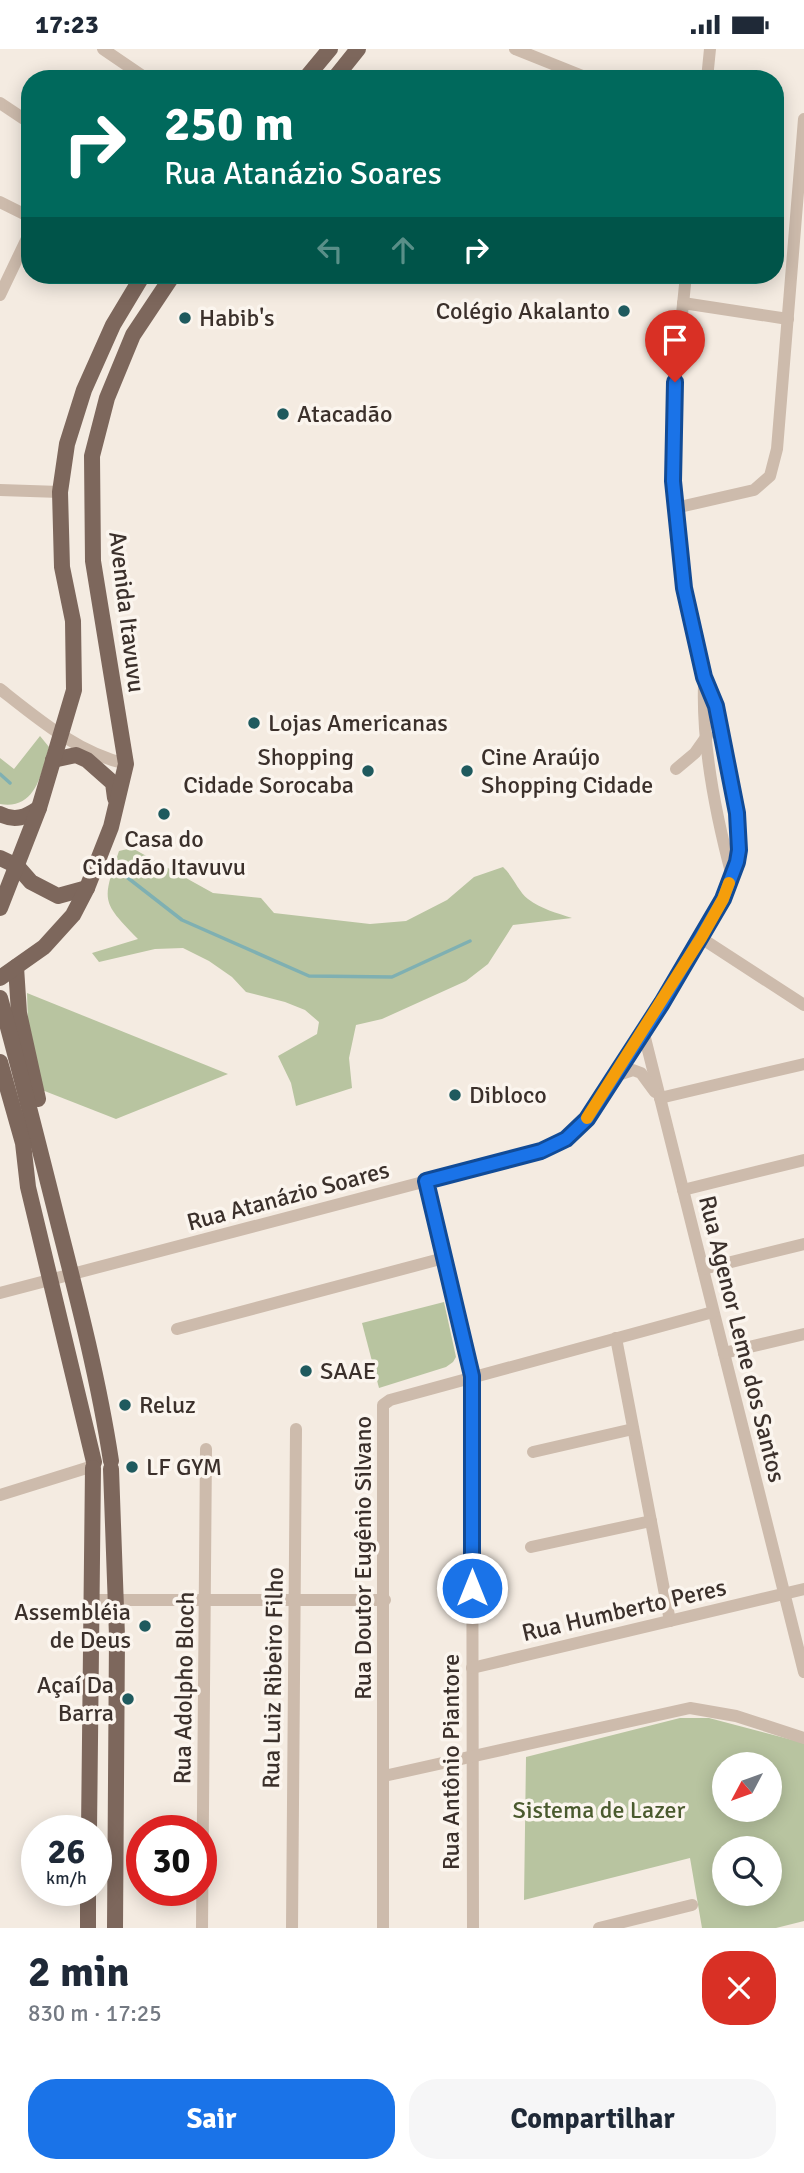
<!DOCTYPE html>
<html lang="pt">
<meta charset="utf-8">
<style>
:root{--surface:#fff;--page:#f6f6f7;--text:#1f2937;--muted:#747a83;--accent:#1a73e8}
body{margin:0;font-family:Signika,sans-serif;background:var(--page);color:var(--text);height:100vh;display:flex;flex-direction:column;font-size:26px;white-space:nowrap}
*{box-sizing:border-box;margin:0}
p{font-size:23px;color:var(--muted)}
.icon{flex:none;width:38px;height:38px;fill:none;stroke:currentColor;stroke-width:2;stroke-linecap:round;stroke-linejoin:round}
.map{position:relative;height:1879px;overflow:hidden}
.side{display:flex;flex-direction:column;background:var(--surface);flex:1}
.side>*{flex:none}
.top-card{position:absolute;left:21px;top:21px;width:763px;height:214px;border-radius:28px;box-shadow:0 4px 18px #0003;background:#00695c;color:#fff;overflow:hidden}
.needle{width:46px;rotate:229deg}
.tools{position:absolute;left:712px;top:1703px;display:grid;gap:14px}
.tools a{display:grid;place-items:center;width:70px;height:70px;border-radius:50%;background:var(--surface);box-shadow:0 4px 18px #0003;font-size:35px}
.speed{position:absolute;left:21px;top:1766px;display:flex;gap:14px;font-size:35px;font-weight:700;text-align:center}
.speed>*{display:grid;place-content:center;width:91px;height:91px;border-radius:50%;background:var(--surface);box-shadow:0 4px 18px #0003;line-height:1}
.speed small{font-size:18px;font-weight:400}
.speed .limit{border:10px solid #d22;background:#fff;color:#111}
.pin{position:absolute;display:grid;place-items:center;width:60px;height:60px;color:#fff;margin:-72px -30px;border-radius:50% 50% 50% 0;rotate:-45deg;box-shadow:0 0 7px #0007}
.pin .icon{rotate:45deg}
.me{position:absolute;width:77px;margin:-38px;rotate:0deg;stroke-linejoin:round;filter:drop-shadow(0 0 5px #0008)}
.turn{display:flex;align-items:center;gap:24px;height:147px;padding:0 28px;font-size:32px}
.turn .icon{width:91px;height:91px;stroke-width:2.5}
.turn b{display:block;font-size:49px;line-height:60px}
.lanes{display:flex;align-items:center;height:66px;padding:0 28px;background:#0003;justify-content:center;gap:35px;direction:ltr}
.lanes .off{opacity:.35}
.round{display:grid;place-items:center;flex:none;width:74px;height:74px;border-radius:28px;background:var(--page)}
.headline{display:flex;align-items:center;justify-content:space-between;height:119px;padding:0 28px}
h1{font-size:42px;font-weight:700;line-height:52px}
.cta{display:flex;gap:14px;margin-top:auto;padding:14px 28px}
.cta a{flex:1;height:80px;border-radius:28px;background:var(--accent);color:#fff;font-size:28px;font-weight:700;line-height:80px;text-align:center}
.cta a+a{background:var(--page);color:var(--text)}
.status{display:flex;justify-content:space-between;align-items:center;height:49px;padding:0 35px;background:var(--surface);direction:ltr}
.status svg{height:19px;fill:currentColor}
.map>svg:first-child{display:block}
</style>
<div class="status"><b>17:23</b><svg viewBox="0 0 49 12"><path d="M0 12V9h3v3zM5 12V6h3v6zM10 12V3h3v9zM15 12V0h3v12zM26 1h20v11H26zM47 4h2v5h-2z"/></svg></div>
<div class="map">
<svg width="804" height="1879" viewBox="0 0 804 1879">
<rect width="100%" height="100%" fill="#f4ebe1"/>
<!-- green -->
<g fill="#b8c4a0" fill-rule="evenodd">
<path d="M40,687L49,698C41,725 36,761 0,755V709L14,720Z"/>
<path d="M132,799L213,844L261,849L274,864L370,875L406,872L447,851L474,828L503,818C513,827 518,842 528,850C541,860 557,864 572,869L513,876L488,915L466,932L382,970L356,976L349,1009L352,1039L296,1057L291,1034L278,1007L317,985L319,973L305,961L285,953L246,943L232,928L209,912L183,899L155,900L99,913L92,904L138,890C101,852 102,853 119,802Z"/>
<path d="M27,944L228,1025L116,1070L42,1041L28,975Z"/>
<path d="M444,1253L456,1308L453,1313L446,1318L379,1339L362,1274Z"/>
<path d="M680,1669H709L804,1694V1872L776,1879H702L690,1809L524,1851L526,1708ZM724,1715H770V1760H724ZM724,1799H770V1844H724Z"/>
</g>
<g fill="none" stroke-linecap="round" stroke-linejoin="round">
<!-- stream -->
<g stroke="#7fb0b2" stroke-width="3.5">
<path d="M0,725L10,734"/>
<path d="M119,822L182,871L309,927L392,928L470,892"/>
</g>
<!-- minor -->
<g stroke="#cdbbac" stroke-width="12">
<path d="M103,0L147,30"/>
<path d="M515,0L590,30"/>
<path d="M707,30L710,0"/>
<path d="M0,54L30,74"/>
<path d="M0,153L30,168"/>
<path d="M0,246L30,183"/>
<path d="M683,254L788,270"/>
<path d="M0,441L60,443"/>
<path d="M675,459L754,441L770,427L777,400L804,70"/>
<path d="M704,636C702,697 716,767 732,827"/>
<path d="M0,640C38,670 78,704 126,715"/>
<path d="M676,720L695,704L707,687"/>
<path d="M701,889L804,956"/>
<path d="M643,981L804,1623"/>
<path d="M615,1027L633,1021L641,1024L655,1043"/>
<path d="M660,1049L804,1015"/>
<path d="M426,1132L472,1327L473,1879"/>
<path d="M683,1141L804,1111"/>
<path d="M703,1220L804,1195"/>
<path d="M0,1244L541,1102L566,1090L587,1070L701,889L723,850L738,813L739,793L737,764L715,657L704,628L684,539L673,432L675,333L686,226"/>
<path d="M177,1280L444,1209"/>
<path d="M616,1289L670,1572"/>
<path d="M724,1304L804,1285"/>
<path d="M533,1403L633,1380"/>
<path d="M0,1446L93,1417"/>
<path d="M531,1498L651,1472"/>
<path d="M91,1551H385"/>
<path d="M472,1619L804,1540"/>
<path d="M384,1727L690,1659L736,1667L804,1689"/>
<path d="M202,1879L206,1400"/>
<path d="M292,1879L296,1380"/>
<path d="M383,1879V1356L390,1351L713,1263"/>
<path d="M599,1879L692,1856"/>
</g>
<!-- major -->
<g stroke="#7d675c" stroke-width="16">
<path d="M305,30L330,0"/>
<path d="M334,30L358,0"/>
<path d="M53,711L76,706L87,711L113,734L115,749"/>
<path d="M0,765C15,773 26,768 39,759"/>
<path d="M0,809L17,817L31,833L58,847L87,839"/>
<path d="M0,859L39,759L74,641L73,572L62,518L60,443L67,395L84,341L113,276L143,226"/>
<path d="M16,918L19,964L38,1050"/>
<path d="M0,929L44,898L73,866L87,839L111,778L126,715L93,512L92,407L107,349L133,286L173,226"/>
<path d="M0,949C21,1025 40,1101 59,1177C79,1255 99,1333 111,1412"/>
<path d="M0,1013L23,1094L28,1138L94,1413"/>
<path d="M111,1420L117,1587L115,1879"/>
<path d="M89,1782L93,1419"/>
<path d="M88,1879V1841"/>
</g>
</g>
<g fill="none" stroke-linecap="round" stroke-linejoin="round">
<!-- route casing -->
<g stroke="#114b97" stroke-width="18">
<path id="route" d="M472,1539V1327L426,1132L541,1102L566,1090L587,1070L662,954L723,850L737,813L739,801L737,764L716,657L704,628L684,539L673,432L675,333"/>
</g>
<!-- route -->
<use href="#route" stroke="#1a73e8" stroke-width="12"/>
<!-- slow -->
<path stroke="#f59e0b" stroke-width="12" d="M587,1069L701,889L723,850L729,834"/>
</g>
<!-- markers -->
<g fill="#1f5a5e" stroke="#fbf5ee" stroke-width="2.5">
<circle cx="624" cy="262" r="7"/>
<circle cx="185" cy="269" r="7"/>
<circle cx="283" cy="365" r="7"/>
<circle cx="254" cy="674" r="7"/>
<circle cx="368" cy="722" r="7"/>
<circle cx="467" cy="722" r="7"/>
<circle cx="164" cy="765" r="7"/>
<circle cx="455" cy="1046" r="7"/>
<circle cx="306" cy="1322" r="7"/>
<circle cx="125" cy="1356" r="7"/>
<circle cx="132" cy="1418" r="7"/>
<circle cx="145" cy="1577" r="7"/>
<circle cx="128" cy="1650" r="7"/>
</g>
<g text-anchor="middle" dominant-baseline="central" stroke-width="7" stroke-linejoin="round" paint-order="stroke">
<!-- poi labels -->
<g font-size="24" fill="#3b302b" stroke="#fbf5ee" text-anchor="start">
<text x="610" y="262" text-anchor="end">Colégio Akalanto</text>
<text x="199" y="269">Habib's</text>
<text x="297" y="365">Atacadão</text>
<text x="268" y="674">Lojas Americanas</text>
<text x="354" y="708" text-anchor="end">Shopping<tspan x="354" dy="28">Cidade Sorocaba</tspan></text>
<text x="481" y="708">Cine Araújo<tspan x="481" dy="28">Shopping Cidade</tspan></text>
<text x="164" y="790" text-anchor="middle">Casa do<tspan x="164" dy="28">Cidadão Itavuvu</tspan></text>
<text x="469" y="1046">Dibloco</text>
<text x="320" y="1322">SAAE</text>
<text x="139" y="1356">Reluz</text>
<text x="146" y="1418">LF GYM</text>
<text x="131" y="1563" text-anchor="end">Assembléia<tspan x="131" dy="28">de Deus</tspan></text>
<text x="114" y="1636" text-anchor="end">Açaí Da<tspan x="114" dy="28">Barra</tspan></text>
</g>
<!-- street labels -->
<g font-size="24" fill="#3b302b" stroke="#fbf5ee">
<text transform="translate(127 563) rotate(83)">Avenida Itavuvu</text>
<text transform="translate(288 1147) rotate(-15)">Rua Atanázio Soares</text>
<text transform="translate(742 1290) rotate(76)">Rua Agenor Leme dos Santos</text>
<text transform="translate(363 1509) rotate(-90)">Rua Doutor Eugênio Silvano</text>
<text transform="translate(624 1561) rotate(-13)">Rua Humberto Peres</text>
<text transform="translate(273 1629) rotate(-89)">Rua Luiz Ribeiro Filho</text>
<text transform="translate(184 1639) rotate(-89)">Rua Adolpho Bloch</text>
<text transform="translate(451 1713) rotate(-90)">Rua Antônio Piantore</text>
</g>
<!-- park labels -->
<g font-size="24" fill="#4a5a2e" stroke="#fbf5ee">
<text x="599" y="1761">Sistema de Lazer</text>
</g>
</g>
</svg>
<div class="tools">
<a><svg class="needle" viewBox="-14 -14 28 28"><path d="M0-13l5 13h-10z" fill="#e53935"/><path d="M0 13l5-13h-10z" fill="#747a83"/></svg></a>
<a><svg class="icon" aria-label="search" viewBox="0 0 24 24"><circle cx="10" cy="10" r="6"/><path d="M15 15l6 6"/></svg></a>
</div>
<div class="speed"><div>26<small>km/h</small></div><div class="limit">30</div></div>
<div class="pin" style="left:675px;top:333px;background:#d93025"><svg class="icon" aria-label="arrive" viewBox="0 0 24 24"><path d="M6 21V4h12l-3 4 3 4H6"/></svg></div>
<svg class="me" style="left:472px;top:1539px" viewBox="-20 -20 40 40"><circle r="17" fill="#1a73e8" stroke="#fff" stroke-width="3"/><path d="M0-11L8 9 0 5-8 9z" fill="#fff"/></svg>
<div class="top-card">
<div class="turn"><svg class="icon" aria-label="right" viewBox="0 0 24 24"><path d="M7 20v-9h11M14 6l5 5-5 5"/></svg><div><b>250 m</b>Rua Atanázio Soares</div></div>
<div class="lanes"><svg class="icon off" aria-label="left" viewBox="0 0 24 24"><path d="M17 20v-9H6M10 6l-5 5 5 5"/></svg><svg class="icon off" aria-label="ahead" viewBox="0 0 24 24"><path d="M12 20V5M6 11l6-6 6 6"/></svg><svg class="icon" aria-label="right" viewBox="0 0 24 24"><path d="M7 20v-9h11M14 6l5 5-5 5"/></svg></div>
</div>
</div>
<section class="side">
<div class="headline"><div><h1>2 min</h1><p>830 m · 17:25</p></div><a class="round" style="background:#d93025;color:#fff"><svg class="icon" aria-label="close" viewBox="0 0 24 24"><path d="M6 6l12 12M18 6L6 18"/></svg></a></div>
<div class="cta"><a>Sair</a><a>Compartilhar</a></div>
</section>
